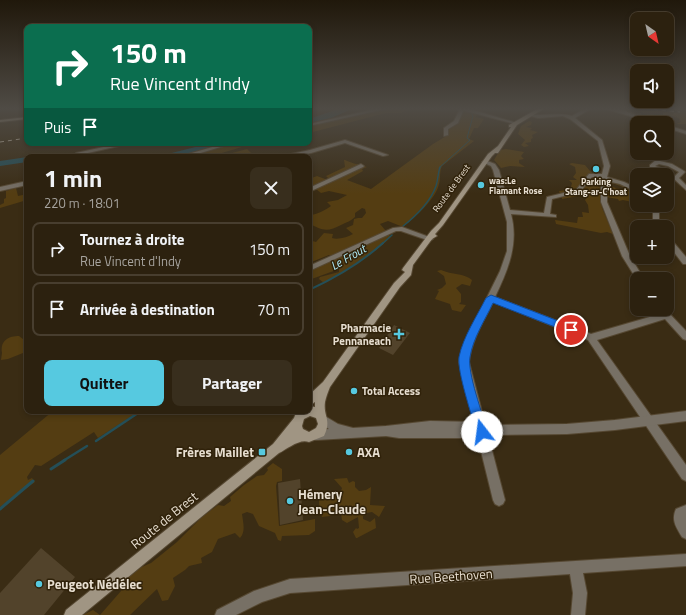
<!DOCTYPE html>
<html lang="fr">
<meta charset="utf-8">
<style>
:root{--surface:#2c210f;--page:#382e1d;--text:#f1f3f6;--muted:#a6a39e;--line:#483e2f;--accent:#56c9e0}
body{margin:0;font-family:"Titillium Web",sans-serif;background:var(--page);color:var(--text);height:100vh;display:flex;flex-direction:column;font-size:15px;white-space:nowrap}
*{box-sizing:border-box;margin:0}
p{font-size:13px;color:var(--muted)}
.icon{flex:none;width:22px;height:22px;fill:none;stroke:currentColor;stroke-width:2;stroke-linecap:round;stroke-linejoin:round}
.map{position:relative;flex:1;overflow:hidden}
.sheet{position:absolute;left:24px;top:154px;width:288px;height:260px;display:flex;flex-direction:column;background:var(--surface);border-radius:8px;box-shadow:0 2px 6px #0003,0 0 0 1px var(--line)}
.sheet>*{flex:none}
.banner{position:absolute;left:24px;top:24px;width:288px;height:122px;border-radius:8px;box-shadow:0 2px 6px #0003,0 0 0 1px var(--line);background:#0b6e4f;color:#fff;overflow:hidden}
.needle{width:26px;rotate:146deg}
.tools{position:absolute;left:630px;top:12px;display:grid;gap:8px}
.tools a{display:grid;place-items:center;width:44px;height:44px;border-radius:8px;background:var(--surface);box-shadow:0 2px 6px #0003,0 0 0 1px var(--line);font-size:20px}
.pin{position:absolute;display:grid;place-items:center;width:34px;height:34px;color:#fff;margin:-17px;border:2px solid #fff;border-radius:50%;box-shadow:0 1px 4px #0007}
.me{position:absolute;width:44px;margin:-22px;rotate:345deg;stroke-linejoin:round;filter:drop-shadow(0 0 3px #0008)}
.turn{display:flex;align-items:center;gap:14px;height:84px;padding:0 20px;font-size:18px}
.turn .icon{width:52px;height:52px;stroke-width:2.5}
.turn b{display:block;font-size:28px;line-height:34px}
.then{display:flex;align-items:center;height:38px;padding:0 20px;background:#0003;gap:8px;font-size:15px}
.round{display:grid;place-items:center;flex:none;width:42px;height:42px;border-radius:8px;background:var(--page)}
.overview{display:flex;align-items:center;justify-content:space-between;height:68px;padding:0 20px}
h1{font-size:24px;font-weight:700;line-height:30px}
.button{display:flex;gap:8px;margin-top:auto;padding:8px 20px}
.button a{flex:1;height:46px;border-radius:8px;background:var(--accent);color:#111;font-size:16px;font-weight:700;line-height:46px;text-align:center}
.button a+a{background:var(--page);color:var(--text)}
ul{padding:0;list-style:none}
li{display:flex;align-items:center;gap:12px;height:54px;margin:0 8px 6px;padding:0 12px;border:2px solid var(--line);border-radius:8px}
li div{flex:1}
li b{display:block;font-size:15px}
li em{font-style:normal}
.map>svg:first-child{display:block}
</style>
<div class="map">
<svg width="686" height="615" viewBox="0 0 686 615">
<rect width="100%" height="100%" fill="#3a2c14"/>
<!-- green -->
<g fill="#543d12">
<path d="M393,108H413L401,113H386L309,133V126Z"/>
<path d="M462,108H487C483,109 478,112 476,117L484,119L478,128H474L469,139L474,141L442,166C439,172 441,178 439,184C436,199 415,217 403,227L388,221L380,224L391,237C371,256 348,269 324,283L319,279L320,277L339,272V269L309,280V271L336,257L329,255L309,263V240L316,242L324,233L333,234L332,238C338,240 348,237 353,234L346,228L353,225L354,219L358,218H362L366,213L365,209L362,208L355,213V217C351,221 347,222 341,225C328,232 322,231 309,223V215C316,215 326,210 331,206L327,202L338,200L347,195L329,191L321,193L316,189L309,188V186L312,185L311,183H309V179L317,176L325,179H329L326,176L345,167L344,160H345C353,164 359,164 367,167L362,169L363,171L347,180L371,189L433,144L448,135V130L460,121L464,110Z"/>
<path d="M618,108L680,113L679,111L648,108H685L686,110V124H676L681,122L679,118C670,116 658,112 649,116L640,111Z"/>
<path d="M529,121L532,122L531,125L526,127L532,128L530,130L538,132L532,135L533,138L531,139V142L525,143L529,146L524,147L521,145L525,140L518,134L521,126Z"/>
<path d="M236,143H262L242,147L208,157H187Z"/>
<path d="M247,149L251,153L263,154V157H217Z"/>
<path d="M506,149L524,152L521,156L524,159L519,160V163L525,167L510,166L501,168L494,160L500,150Z"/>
<path d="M572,163L585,165L590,171L597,176L595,178L599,180L602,208L613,234L607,232L601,233L556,224L555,220L577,223L578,217H583L582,212L589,213L588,205L585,200L587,197L585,196H589V194L562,199V196L569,194H560L559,191L567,190L571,187L572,183L569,180H577L573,177L576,173L575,167L569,164Z"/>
<path d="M608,180L625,185L637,192V205L642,206L633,205L632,202L623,200L619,201L618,199L606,197V185L626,191L629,189L606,181Z"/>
<path d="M16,188L18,196L27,194V200L0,208V205L4,203V199L6,198V191Z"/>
<path d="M441,270C452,275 464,273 472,280L470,286L462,284L456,288L461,294V302L459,304L466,305L461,312L452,310L450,304L435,299L439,291L437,290L442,288L446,284L444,276L437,271Z"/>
<path d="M19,336L23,339L27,338V355L23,353L8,359L1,360L2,353C0,340 9,336 19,336Z"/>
<path d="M53,411H140L98,438L94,432L41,466L35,465L27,477L28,480L32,478L35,482L0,507V455Z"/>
<path d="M273,463L282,469V481L277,482L276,486L279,526L315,519V531L309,535L282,536L281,541L278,540L275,533L259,526L253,514L247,512L242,514C243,522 246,532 240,538L235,533L218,539L212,552L201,558L202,563L189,566L185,570L173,578L175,586L168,600L162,601L157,589L130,615H83L93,610L100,615L121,591L128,577L137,569L151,563L177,542L202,517L218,505L224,506L231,501L230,497L244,485L257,476L264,475L268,470L267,468Z"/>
<path d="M347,478L349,483L353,481L355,482V487L359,491L366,490L371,487L370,505L385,506L379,517L372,512L366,513L363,516V519L370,522L375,518L376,528L357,538H356L353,532L356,528L357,529L359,528L358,517L347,523L342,520L341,514L336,512L330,516L322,517C319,508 315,492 328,491L332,493L340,494L342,488L334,479Z"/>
</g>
<!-- water -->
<g fill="#244f58">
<path d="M341,108H354L331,118L309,123V119Z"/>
<path d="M211,143H227L175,157H156Z"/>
<path d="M48,154L61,157H27V162L0,166V161Z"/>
</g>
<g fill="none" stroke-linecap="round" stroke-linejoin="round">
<!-- stream-far4 -->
<path stroke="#244f58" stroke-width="1" d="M439,168L470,140L467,138L473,116L468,108"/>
<!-- stream-far3 -->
<g stroke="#244f58" stroke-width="1.5">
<path d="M402,227C416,216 430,203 436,186C438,180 438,173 440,167"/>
<path d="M382,244L392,235"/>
</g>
<!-- stream-far2 -->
<path stroke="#244f58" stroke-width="2" d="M309,290C335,278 362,262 383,243"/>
<!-- stream-far1 -->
<g stroke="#244f58" stroke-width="2.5">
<path d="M96,441L141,411"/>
<path d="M63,461L87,446"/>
</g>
<!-- stream -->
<g stroke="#244f58" stroke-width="3">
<path d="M51,469L65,460"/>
<path d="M0,509L33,481"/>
</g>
</g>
<!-- building -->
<g fill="#52432b">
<path d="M394,325L410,333L393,355L379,348Z"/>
<path d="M300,479L303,520L280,525L278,483Z"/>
<path d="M41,548L75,577L44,615H0V593Z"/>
</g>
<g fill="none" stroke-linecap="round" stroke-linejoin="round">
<!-- minor casing -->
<g stroke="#564832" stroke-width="2">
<g id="minor">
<path d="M380,108H389L309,126V124Z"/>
<path d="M457,108H466L517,123L515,124L462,110L463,111L458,123L448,129V135L444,136V128L454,121L459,111Z"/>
<path d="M586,108H592L575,118L602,140L610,166L607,177L624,182L637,188V192L620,184L607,181V202L630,256L644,279H637V280L622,256L601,202V177H592L580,192L552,199L550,214L556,215V217L511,214C519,244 508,270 495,297L591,334L660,314L656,309H665L686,331V340L683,339L665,319L597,340L686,465V481L682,479L588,340L493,302C484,321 471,341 469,362L505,500L503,504L499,506L495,504L493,500L459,362L461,353L465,342L500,271L507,251V222L493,170L491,166L482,162L485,160L495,164L499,170L510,210L544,213L547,197L576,190L589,174H602L604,166L598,141L570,119L563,116L538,118L527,115L529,114C543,117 558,112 572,116Z"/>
<path d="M603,108L619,109L660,123H653Z"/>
<path d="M667,125L686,131V134L667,128Z"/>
<path d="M345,140L388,155L383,156L345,143L311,153L288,157H277L310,150Z"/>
<path d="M122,143H132L79,155L76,153Z"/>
<path d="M226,143H234L187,157H178Z"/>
<path d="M656,160L672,164L684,171L685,172L679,178L686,185V190L673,178L679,172L668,166L659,164L655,166L664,169V171H660L650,167V165Z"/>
<path d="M361,164L364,166L363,167L309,192V188Z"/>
<path d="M27,181V185L0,191V187Z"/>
<path d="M653,205H659V220L662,227H656L653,220Z"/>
<path d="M402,227L432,238L433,239L430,241L401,231H396L309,271V266L393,228Z"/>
<path d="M667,236L669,237L686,257V264H683L667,243Z"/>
<path d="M686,505V539L682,537C676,527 671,520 676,509Z"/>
<path d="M686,554V566L583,573L587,593L585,615H571L573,593L570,574L290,593L262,602L236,615H215L217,610L254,591L290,579Z"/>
</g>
</g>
<!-- tertiary casing -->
<g stroke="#564832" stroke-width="2">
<path id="tertiary" d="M686,411V421L615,430L567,434L491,435L460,438H399L386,436L316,440L312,439L311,435L312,431L329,429L319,423L318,420L319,417L323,415L338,424L353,428L386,426L430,421L477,422L495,425L567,424L615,420Z"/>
</g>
<!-- secondary casing -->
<g stroke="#564832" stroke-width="2">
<g id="secondary">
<path d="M539,108H545L517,125L498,153H495L492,156L443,225L436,233L435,234L437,236L432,239L413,265L411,275L400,287L330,387C328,392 326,397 325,402C323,417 332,419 324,436L309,442C300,438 287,449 279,453L82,615H64L66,610L273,444L294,418L296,413L300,411H309V395L323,382L394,283L405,272L402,270L403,268L431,231L439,223L488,154L498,146L511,127H509V125ZM315,402V407L309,406ZM310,416L316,418L318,424L316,428L309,432L303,429L302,426L304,419Z"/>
<path d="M27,117V119L0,122V120Z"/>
</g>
</g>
<!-- minor -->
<use href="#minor" fill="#777065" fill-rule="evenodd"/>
<!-- tertiary -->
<use href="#tertiary" fill="#777065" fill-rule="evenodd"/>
<!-- secondary -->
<use href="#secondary" fill="#a09583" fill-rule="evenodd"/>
<!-- rail -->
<g stroke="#c5bbab" stroke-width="1" stroke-dasharray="4 4" stroke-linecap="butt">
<path d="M638,108L680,112"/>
<path d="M0,142L27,138"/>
</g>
</g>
<!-- sky -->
<linearGradient id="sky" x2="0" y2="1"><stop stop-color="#20180b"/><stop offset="0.56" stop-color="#4f4b45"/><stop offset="1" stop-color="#4f4b45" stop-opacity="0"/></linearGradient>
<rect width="686" height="194" fill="url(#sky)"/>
<!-- route -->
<path fill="#1a73e8" stroke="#114b97" d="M491,295L574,327L576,330L574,332H568L493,303C485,320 473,338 470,357C467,372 483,416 488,432L486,436L482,438L478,436L476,432C472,415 457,372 459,357C463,337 477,316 486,298Z"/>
<!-- markers -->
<g fill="#56c9e0" stroke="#30220a" stroke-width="1.5">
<circle cx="596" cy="169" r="4"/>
<circle cx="481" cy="185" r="4"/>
<path d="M397 328h4v4h4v4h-4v4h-4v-4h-4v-4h4z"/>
<circle cx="354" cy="391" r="4"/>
<rect x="258" y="448" width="8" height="8" rx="2"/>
<circle cx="349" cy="452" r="4"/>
<circle cx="290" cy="501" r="4"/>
<circle cx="39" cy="584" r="4"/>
</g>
<g text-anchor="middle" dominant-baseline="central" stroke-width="3" stroke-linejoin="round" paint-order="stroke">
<!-- far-poi labels -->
<g font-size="9" font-weight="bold" fill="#e7ded0" stroke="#30220a" text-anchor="start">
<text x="489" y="180">was:Le<tspan x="489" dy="10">Flamant Rose</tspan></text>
<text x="596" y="181" text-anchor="middle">Parking<tspan x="596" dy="10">Stang-ar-C'hoat</tspan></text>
</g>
<!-- far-street labels -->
<g font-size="9" fill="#e7ded0" stroke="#30220a">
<text transform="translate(451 188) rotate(-54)">Route de Brest</text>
</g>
<!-- poi labels -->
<g font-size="11" font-weight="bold" fill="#e7ded0" stroke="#30220a" text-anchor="end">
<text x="391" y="328">Pharmacie<tspan x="391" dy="13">Pennaneach</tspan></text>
<text x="362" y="391" text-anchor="start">Total Access</text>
</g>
<!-- water labels -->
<g font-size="12" font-style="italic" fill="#b0ebf7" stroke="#30220a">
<text transform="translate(348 257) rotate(-30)">Le Frout</text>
</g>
<!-- near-poi labels -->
<g font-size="13" font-weight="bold" fill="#e7ded0" stroke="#30220a" text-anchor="start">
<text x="254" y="452" text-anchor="end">Frères Maillet</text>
<text x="357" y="452">AXA</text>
<text x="298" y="494">Hémery<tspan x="298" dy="15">Jean-Claude</tspan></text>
<text x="47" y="584">Peugeot Nédélec</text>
</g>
<!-- near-street labels -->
<g font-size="13" fill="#e7ded0" stroke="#30220a">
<text transform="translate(164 520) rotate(-39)">Route de Brest</text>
<text transform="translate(451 576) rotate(-4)">Rue Beethoven</text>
</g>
</g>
</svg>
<div class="tools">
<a><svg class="needle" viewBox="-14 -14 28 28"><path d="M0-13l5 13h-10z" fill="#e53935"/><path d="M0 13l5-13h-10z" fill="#a6a39e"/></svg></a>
<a><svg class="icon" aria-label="sound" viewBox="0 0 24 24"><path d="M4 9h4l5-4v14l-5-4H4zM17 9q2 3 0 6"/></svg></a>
<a><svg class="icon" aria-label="search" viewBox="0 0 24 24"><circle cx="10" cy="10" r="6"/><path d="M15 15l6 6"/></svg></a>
<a><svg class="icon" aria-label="layers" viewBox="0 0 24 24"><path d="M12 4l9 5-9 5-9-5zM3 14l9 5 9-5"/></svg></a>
<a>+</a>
<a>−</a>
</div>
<div class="pin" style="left:571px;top:330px;background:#d93025"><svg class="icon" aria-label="arrive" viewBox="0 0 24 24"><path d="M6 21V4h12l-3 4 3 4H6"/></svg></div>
<svg class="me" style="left:482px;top:432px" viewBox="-20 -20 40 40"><circle r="19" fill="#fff"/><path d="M0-13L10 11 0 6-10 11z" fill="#1a73e8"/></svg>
<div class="banner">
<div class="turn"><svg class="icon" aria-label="right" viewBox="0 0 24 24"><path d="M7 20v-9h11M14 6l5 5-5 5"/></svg><div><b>150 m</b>Rue Vincent d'Indy</div></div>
<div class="then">Puis<svg class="icon" aria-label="arrive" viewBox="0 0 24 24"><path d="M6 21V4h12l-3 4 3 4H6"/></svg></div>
</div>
<section class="sheet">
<div class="overview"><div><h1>1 min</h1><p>220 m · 18:01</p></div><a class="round"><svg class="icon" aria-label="close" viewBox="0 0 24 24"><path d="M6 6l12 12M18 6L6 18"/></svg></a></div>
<ul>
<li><svg class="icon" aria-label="right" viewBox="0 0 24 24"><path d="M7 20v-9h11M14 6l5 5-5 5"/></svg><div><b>Tournez à droite</b><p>Rue Vincent d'Indy</p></div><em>150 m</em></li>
<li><svg class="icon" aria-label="arrive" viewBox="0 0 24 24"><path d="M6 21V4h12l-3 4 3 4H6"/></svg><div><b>Arrivée à destination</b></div><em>70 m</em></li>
</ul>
<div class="button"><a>Quitter</a><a>Partager</a></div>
</section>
</div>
